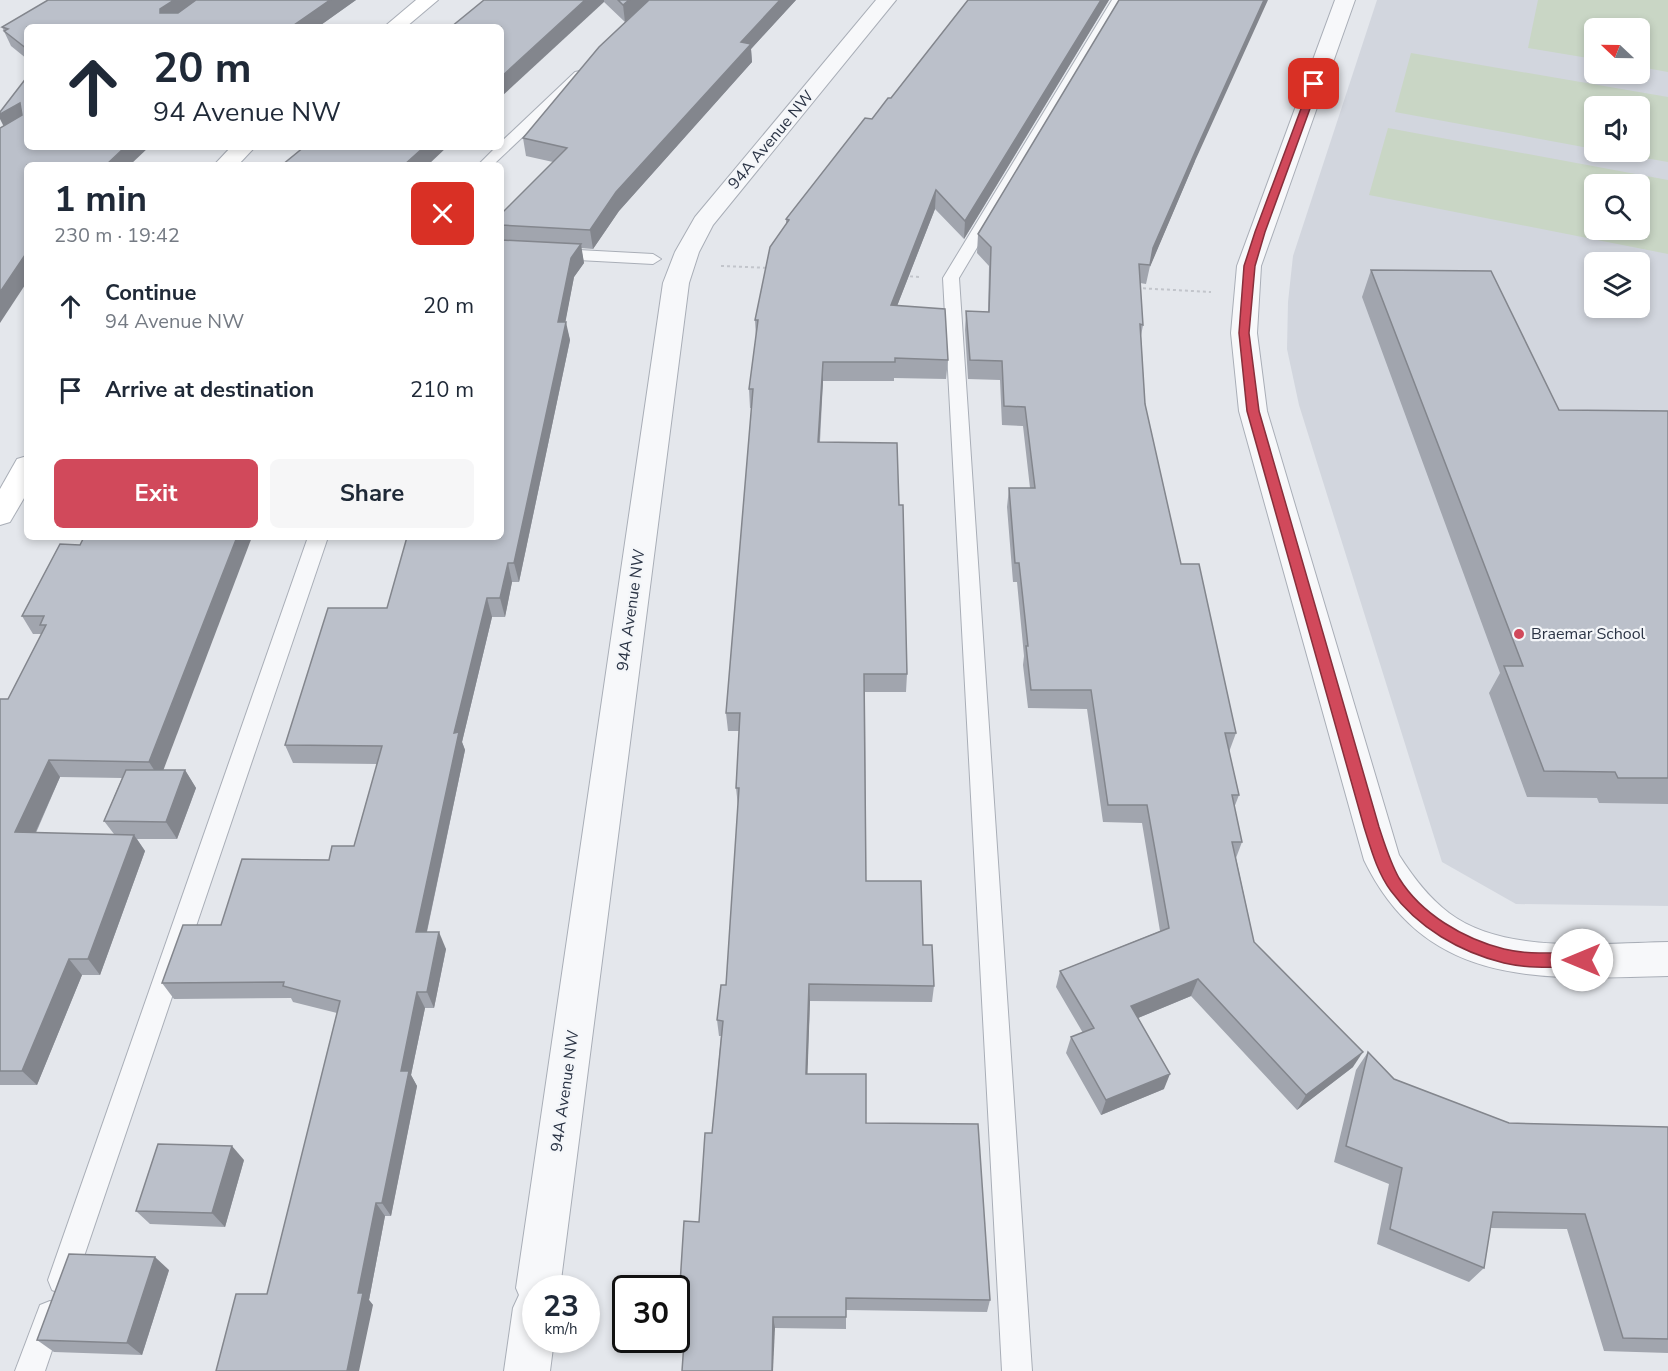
<!DOCTYPE html>
<meta charset="utf-8">
<style>
:root{--surface:#fff;--page:#f6f6f7;--text:#1f2937;--muted:#747a83;--accent:#d1495b}
body{margin:0;font-family:"Nunito Sans",sans-serif;background:var(--page);color:var(--text);height:100vh;display:flex;flex-direction:column;font-size:22px;white-space:nowrap}
*{box-sizing:border-box;margin:0}
p{font-size:20px;color:var(--muted)}
.icon{flex:none;width:33px;height:33px;fill:none;stroke:currentColor;stroke-width:2;stroke-linecap:round;stroke-linejoin:round}
.map{position:relative;flex:1;overflow:hidden}
.panel{position:absolute;left:24px;top:162px;width:480px;height:378px;display:flex;flex-direction:column;background:var(--surface);border-radius:9px;box-shadow:0 3px 9px #0003}
.panel>*{flex:none}
.guide{position:absolute;left:24px;top:24px;width:480px;height:126px;border-radius:9px;box-shadow:0 3px 9px #0003;background:#fff;color:var(--text);overflow:hidden}
.needle{width:39px;rotate:292deg}
.fabs{position:absolute;left:1584px;top:18px;display:grid;gap:12px}
.fabs a{display:grid;place-items:center;width:66px;height:66px;border-radius:9px;background:var(--surface);box-shadow:0 3px 9px #0003;font-size:30px}
.speed{position:absolute;left:522px;top:1275px;display:flex;gap:12px;font-size:30px;font-weight:700;text-align:center}
.speed>*{display:grid;place-content:center;width:78px;height:78px;border-radius:50%;background:var(--surface);box-shadow:0 3px 9px #0003;line-height:1}
.speed small{font-size:15px;font-weight:400}
.speed .limit{border:3px solid #111;border-radius:9px;background:#fff;color:#111}
.pin{position:absolute;display:grid;place-items:center;width:51px;height:51px;color:#fff;margin:-26px;border-radius:12px;box-shadow:0 3px 9px #0006}
.me{position:absolute;width:66px;margin:-33px;rotate:270deg;stroke-linejoin:round;filter:drop-shadow(0 0 4px #0008)}
.turn{display:flex;align-items:center;gap:21px;height:126px;padding:0 30px;font-size:27px}
.turn .icon{width:78px;height:78px;stroke-width:2.5}
.turn b{display:block;font-size:42px;line-height:51px}
.round{display:grid;place-items:center;flex:none;width:63px;height:63px;border-radius:9px;background:var(--page)}
.overview{display:flex;align-items:center;justify-content:space-between;height:102px;padding:0 30px}
h1{font-size:36px;font-weight:700;line-height:45px}
.action{display:flex;gap:12px;margin-top:auto;padding:12px 30px}
.action a{flex:1;height:69px;border-radius:9px;background:var(--accent);color:#fff;font-size:24px;font-weight:700;line-height:69px;text-align:center}
.action a+a{background:var(--page);color:var(--text)}
ul{padding:0;list-style:none}
li{display:flex;align-items:center;gap:18px;height:84px;padding:0 30px}
li div{flex:1}
li b{display:block;font-size:22px}
li em{font-style:normal}
.map>svg:first-child{display:block}
</style>
<div class="map">
<svg width="1668" height="1371" viewBox="0 0 1668 1371">
<rect width="100%" height="100%" fill="#e4e7ec"/>
<!-- built -->
<path fill="#d2d6de" fill-rule="evenodd" d="M1377,0H1668V906L1516,904L1442,862L1299,405L1287,349L1288,302L1293,256ZM1594,28H1640V74H1594ZM1594,106H1640V152H1594ZM1594,184H1640V230H1594ZM1594,262H1640V308H1594Z"/>
<!-- green -->
<g fill="#c9d6c5" fill-rule="evenodd">
<path d="M1538,0H1668V72L1640,67V28H1594V59L1528,48Z"/>
<path d="M1411,53L1668,97V162L1610,152H1640V106H1594V149L1395,112Z"/>
<path d="M1388,128L1668,180V254L1369,195ZM1594,184H1640V230H1594Z"/>
</g>
<g fill="none" stroke-linecap="round" stroke-linejoin="round">
<!-- lane casing -->
<g stroke="#a9aeb7" stroke-width="2">
<g id="lane">
<path d="M1112,0H1124L959,278L1032,1371H1002L943,278Z"/>
<path d="M580,71L585,72L587,75L585,78L493,165H478L496,147H501V142L575,72Z"/>
<path d="M501,246L653,254L661,259L653,264L501,256Z"/>
<path d="M308,537H328L76,1280L72,1290L62,1294L52,1290L48,1280Z"/>
<path d="M50,1301L60,1305L64,1315L45,1371H15L40,1305Z"/>
</g>
</g>
<!-- street casing -->
<g stroke="#a9aeb7" stroke-width="2">
<g id="street">
<path d="M876,0H896L713,225L699,252L689,283L560,1288H536V1340H554L550,1371H504L513,1308L519,1295L516,1288L663,283L675,252L695,217Z"/>
<path d="M1335,0H1355L1261,266L1257,333L1267,411L1399,855C1413,877 1428,897 1449,913C1504,955 1602,943 1668,942V976C1544,979 1427,990 1364,860L1239,411L1231,333L1237,266Z"/>
</g>
</g>
<!-- secondary casing -->
<g stroke="#a9aeb7" stroke-width="2">
<g id="secondary">
<path d="M416,0H438L406,27H384Z"/>
<path d="M231,147H255L238,165H214Z"/>
<path d="M27,456V493L10,522L0,525V489L17,459Z"/>
</g>
</g>
<!-- path -->
<g stroke="#c2c5cb" stroke-width="2" stroke-dasharray="3 3" stroke-linecap="butt">
<path d="M721,266L770,268"/>
<path d="M904,276L920,277"/>
<path d="M1137,288L1211,292"/>
</g>
<!-- lane -->
<use href="#lane" fill="#f7f8fa" fill-rule="evenodd"/>
<!-- street -->
<use href="#street" fill="#f7f8fa" fill-rule="evenodd"/>
<!-- secondary -->
<use href="#secondary" fill="#fff" fill-rule="evenodd"/>
</g>
<!-- wall -->
<g fill="#a1a5ae" fill-rule="evenodd">
<path d="M356,0L318,27H27V59L11,46L2,27Z"/>
<path d="M484,0H796L751,49L752,62L619,211L593,249L581,248L584,263L574,277L565,322L570,340L519,582H512L505,617H492L462,742L465,750L427,932L446,949L434,1008H425L411,1075L417,1086L391,1216H385L369,1300L373,1305L267,1294L337,1013L293,1002L291,998L174,999L162,983L221,925L329,860L354,846L377,764L293,763L285,745L387,608L501,537V210L504,211L553,162L526,156L523,138L625,22L604,2Z"/>
<path d="M968,0H1109L964,239L935,209L897,306L948,360L946,379L894,378V381H823L820,442L899,505L907,674L906,692H865L866,881L923,945L934,986L932,1002L810,1001L807,1074L866,1123L990,1300L987,1312L846,1310V1329L775,1328L682,1312L679,1300L699,1222L712,1133L721,1036H719L717,1020L726,985L738,806L736,788L739,731H728L726,713L752,408H750L749,389L756,337L755,320L786,224V219L872,119L891,98Z"/>
<path d="M1195,161L1150,266L1146,284L1140,283L1143,325L1141,336L1145,404L1181,564L1236,733L1229,752L1239,795L1234,808L1242,842L1236,858L1254,942L1353,1067L1297,1110L1191,996L1138,1018L1164,1089L1101,1115L1066,1053L1071,1037L1083,1033L1056,987L1060,971L1160,931L1142,823L1103,822L1087,709L1028,708L1023,665L1024,656L1017,582H1013L1007,507L1009,488H1030L1023,426L1002,425L1000,380L968,379L965,330L966,311L988,312L989,266L977,253L978,234Z"/>
<path d="M1371,270L1559,410L1668,411V804L1599,803L1597,798L1527,797L1489,693L1500,673L1362,297Z"/>
<path d="M60,544L163,770H185L196,788L177,839H137L145,851L100,975H82L37,1085H0V699H8L42,634H33L22,616ZM60,777L122,778L104,821L114,834L36,833Z"/>
<path d="M1368,1052L1394,1079L1509,1123L1668,1127V1353L1604,1351L1567,1229L1490,1228L1484,1268L1469,1282L1377,1244L1389,1184L1334,1162L1356,1070Z"/>
<path d="M244,1160L225,1227L150,1224L136,1211Z"/>
<path d="M169,1270L142,1355L54,1352L37,1340Z"/>
</g>
<!-- shaded-wall -->
<g fill="#83868d">
<path d="M174,0H201L166,25L160,13V9Z"/>
<path d="M330,0H356L318,27H291Z"/>
<path d="M585,0H604V2L501,97V77Z"/>
<path d="M629,0H649L625,22L623,5Z"/>
<path d="M780,0H796L751,49L752,62L619,211L593,249L590,230L616,192L741,42Z"/>
<path d="M1101,0H1109L964,239L965,221Z"/>
<path d="M1264,0H1268L1195,161L1150,267L1153,248L1199,143Z"/>
<path d="M20,103L27,118L6,131L0,119V114Z"/>
<path d="M125,147H149L130,165H106Z"/>
<path d="M424,147H447L428,165H404Z"/>
<path d="M936,190L935,209L890,324L891,305Z"/>
<path d="M581,244L584,263L574,277L562,340L558,322L571,258Z"/>
<path d="M27,252V282L0,323V292Z"/>
<path d="M566,322L570,340L519,582L514,563Z"/>
<path d="M823,362V381L818,461V442Z"/>
<path d="M237,537H252L160,779L149,762Z"/>
<path d="M508,563L512,582L505,617L500,598Z"/>
<path d="M487,598L492,617L462,742L465,750L423,949L416,932L454,733Z"/>
<path d="M49,760L60,777L28,849L15,832Z"/>
<path d="M185,770L196,788L177,839L166,822Z"/>
<path d="M134,835L145,851L100,975L88,959Z"/>
<path d="M439,932L446,949L434,1008L427,992Z"/>
<path d="M69,959L82,975L37,1085L22,1071Z"/>
<path d="M1198,979L1191,996L1126,1023L1131,1006Z"/>
<path d="M809,984L810,1001L807,1089L806,1074Z"/>
<path d="M417,992L425,1008L411,1075L417,1086L391,1216L382,1203L401,1071Z"/>
<path d="M1363,1052L1353,1067L1297,1110L1306,1095Z"/>
<path d="M1170,1074L1164,1089L1101,1115L1106,1100Z"/>
<path d="M232,1146L244,1160L225,1227L212,1213Z"/>
<path d="M376,1203L385,1216L369,1300L373,1305L359,1371H347L358,1293Z"/>
<path d="M155,1257L169,1270L142,1355L127,1343Z"/>
<path d="M773,1317L775,1328L773,1371H772Z"/>
</g>
<!-- building -->
<g fill="#bbc0ca" stroke="#83868d" stroke-width="1.5">
<path d="M48,0H174L160,9V13H178L196,0H330L291,27H27V49L4,31L8,29L2,27Z"/>
<path d="M484,0H585L501,77V27H451Z"/>
<path d="M618,0H629L623,5Z"/>
<path d="M649,0H780L741,42L751,44L616,192L590,230L501,225V210L504,211L567,148L523,138L599,47Z"/>
<path d="M968,0H1101L965,221L936,190L891,305L945,309L948,360L895,358V362H823L818,442L897,443L899,505H903L907,674H864L866,881H921L923,945H932L934,986L809,984L806,1074H866V1123L978,1124L990,1300L846,1298V1317H773L772,1371H682L687,1300H679L684,1221L699,1222L705,1133H712L723,1021L717,1020L721,985H726L739,788H736L740,713H726L753,389H749L758,320H755L770,247L789,220L786,219L865,118L872,119L888,98H891Z"/>
<path d="M1119,0H1264L1199,143L1153,248L1150,265L1139,264L1143,325L1140,324L1145,404L1181,564H1199L1236,733H1225L1239,795H1232L1242,842H1232L1254,942L1363,1052L1306,1095L1198,979L1131,1006L1170,1074L1106,1100L1071,1037L1094,1028L1060,971L1169,928L1147,805H1108L1091,690H1031L1026,646H1028L1019,563H1015L1009,488H1035L1025,407L1004,406L1002,361L970,360L966,311L989,312L991,247L978,234Z"/>
<path d="M27,77V147H125L106,165H27V252L0,292V128L22,115L20,103L0,114V112Z"/>
<path d="M304,147H424L404,165H282Z"/>
<path d="M501,240L581,244L571,258L558,322H566L514,563H508L500,598H487L454,733L459,732L416,932H439L427,992H417L401,1071H409L382,1203H376L358,1293H363L347,1371H216L236,1294H267L340,1001L283,986L284,982L162,983L183,925H221L242,859L329,860L332,846H354L382,746L285,745L328,608H387L407,537H501Z"/>
<path d="M1371,270L1491,271L1559,410L1668,411V778H1618L1615,772L1544,771L1504,666H1523Z"/>
<path d="M84,537H237L149,762L49,760L15,832L134,835L88,959H69L22,1071H0V699H8L46,625H40L44,616H22L60,544L80,545Z"/>
<path d="M126,770H185L166,822L104,821Z"/>
<path d="M1368,1052L1394,1079L1509,1123L1668,1127V1339L1623,1338L1585,1214L1493,1212L1484,1268L1390,1229L1402,1168L1346,1146Z"/>
<path d="M158,1144L232,1146L212,1213L136,1211Z"/>
<path d="M69,1254L155,1257L127,1343L37,1340Z"/>
</g>
<!-- route -->
<path fill="#d1495b" stroke="#882f3b" stroke-width="1.5" d="M1311,82L1319,84L1265,232L1255,266L1249,333L1259,411L1379,827C1385,845 1390,862 1399,878C1421,914 1464,939 1504,949C1529,955 1557,953 1582,952L1588,955L1590,960L1588,965L1582,967C1557,967 1529,969 1504,963C1460,952 1418,928 1391,891C1377,872 1371,849 1364,827L1247,411L1239,333L1244,266L1255,232Z"/>
<!-- markers -->
<circle fill="#d1495b" stroke="#f4f6f9" stroke-width="2" cx="1519" cy="634" r="6"/>
<g text-anchor="middle" dominant-baseline="central" stroke-width="4.5" stroke-linejoin="round" paint-order="stroke">
<!-- street labels -->
<g font-size="16" fill="#2b3445" stroke="#f4f6f9">
<text transform="translate(771 140) rotate(-50)">94A Avenue NW</text>
<text transform="translate(631 610) rotate(-82)">94A Avenue NW</text>
<text transform="translate(565 1091) rotate(-82)">94A Avenue NW</text>
</g>
<!-- poi labels -->
<g font-size="16" fill="#2b3445" stroke="#f4f6f9" text-anchor="start">
<text x="1531" y="634">Braemar School</text>
</g>
</g>
</svg>
<div class="fabs">
<a><svg class="needle" viewBox="-14 -14 28 28"><path d="M0-13l5 13h-10z" fill="#e53935"/><path d="M0 13l5-13h-10z" fill="#747a83"/></svg></a>
<a><svg class="icon" aria-label="sound" viewBox="0 0 24 24"><path d="M4 9h4l5-4v14l-5-4H4zM17 9q2 3 0 6"/></svg></a>
<a><svg class="icon" aria-label="search" viewBox="0 0 24 24"><circle cx="10" cy="10" r="6"/><path d="M15 15l6 6"/></svg></a>
<a><svg class="icon" aria-label="layers" viewBox="0 0 24 24"><path d="M12 4l9 5-9 5-9-5zM3 14l9 5 9-5"/></svg></a>
</div>
<div class="speed"><div>23<small>km/h</small></div><div class="limit">30</div></div>
<div class="pin" style="left:1314px;top:84px;background:#d93025"><svg class="icon" aria-label="arrive" viewBox="0 0 24 24"><path d="M6 21V4h12l-3 4 3 4H6"/></svg></div>
<svg class="me" style="left:1582px;top:960px" viewBox="-20 -20 40 40"><circle r="19" fill="#fff"/><path d="M0-13L10 11 0 6-10 11z" fill="#d1495b"/></svg>
<div class="guide">
<div class="turn"><svg class="icon" aria-label="ahead" viewBox="0 0 24 24"><path d="M12 20V5M6 11l6-6 6 6"/></svg><div><b>20 m</b>94 Avenue NW</div></div>
</div>
<section class="panel">
<div class="overview"><div><h1>1 min</h1><p>230 m · 19:42</p></div><a class="round" style="background:#d93025;color:#fff"><svg class="icon" aria-label="close" viewBox="0 0 24 24"><path d="M6 6l12 12M18 6L6 18"/></svg></a></div>
<ul>
<li><svg class="icon" aria-label="ahead" viewBox="0 0 24 24"><path d="M12 20V5M6 11l6-6 6 6"/></svg><div><b>Continue</b><p>94 Avenue NW</p></div><em>20 m</em></li>
<li><svg class="icon" aria-label="arrive" viewBox="0 0 24 24"><path d="M6 21V4h12l-3 4 3 4H6"/></svg><div><b>Arrive at destination</b></div><em>210 m</em></li>
</ul>
<div class="action"><a>Exit</a><a>Share</a></div>
</section>
</div>
